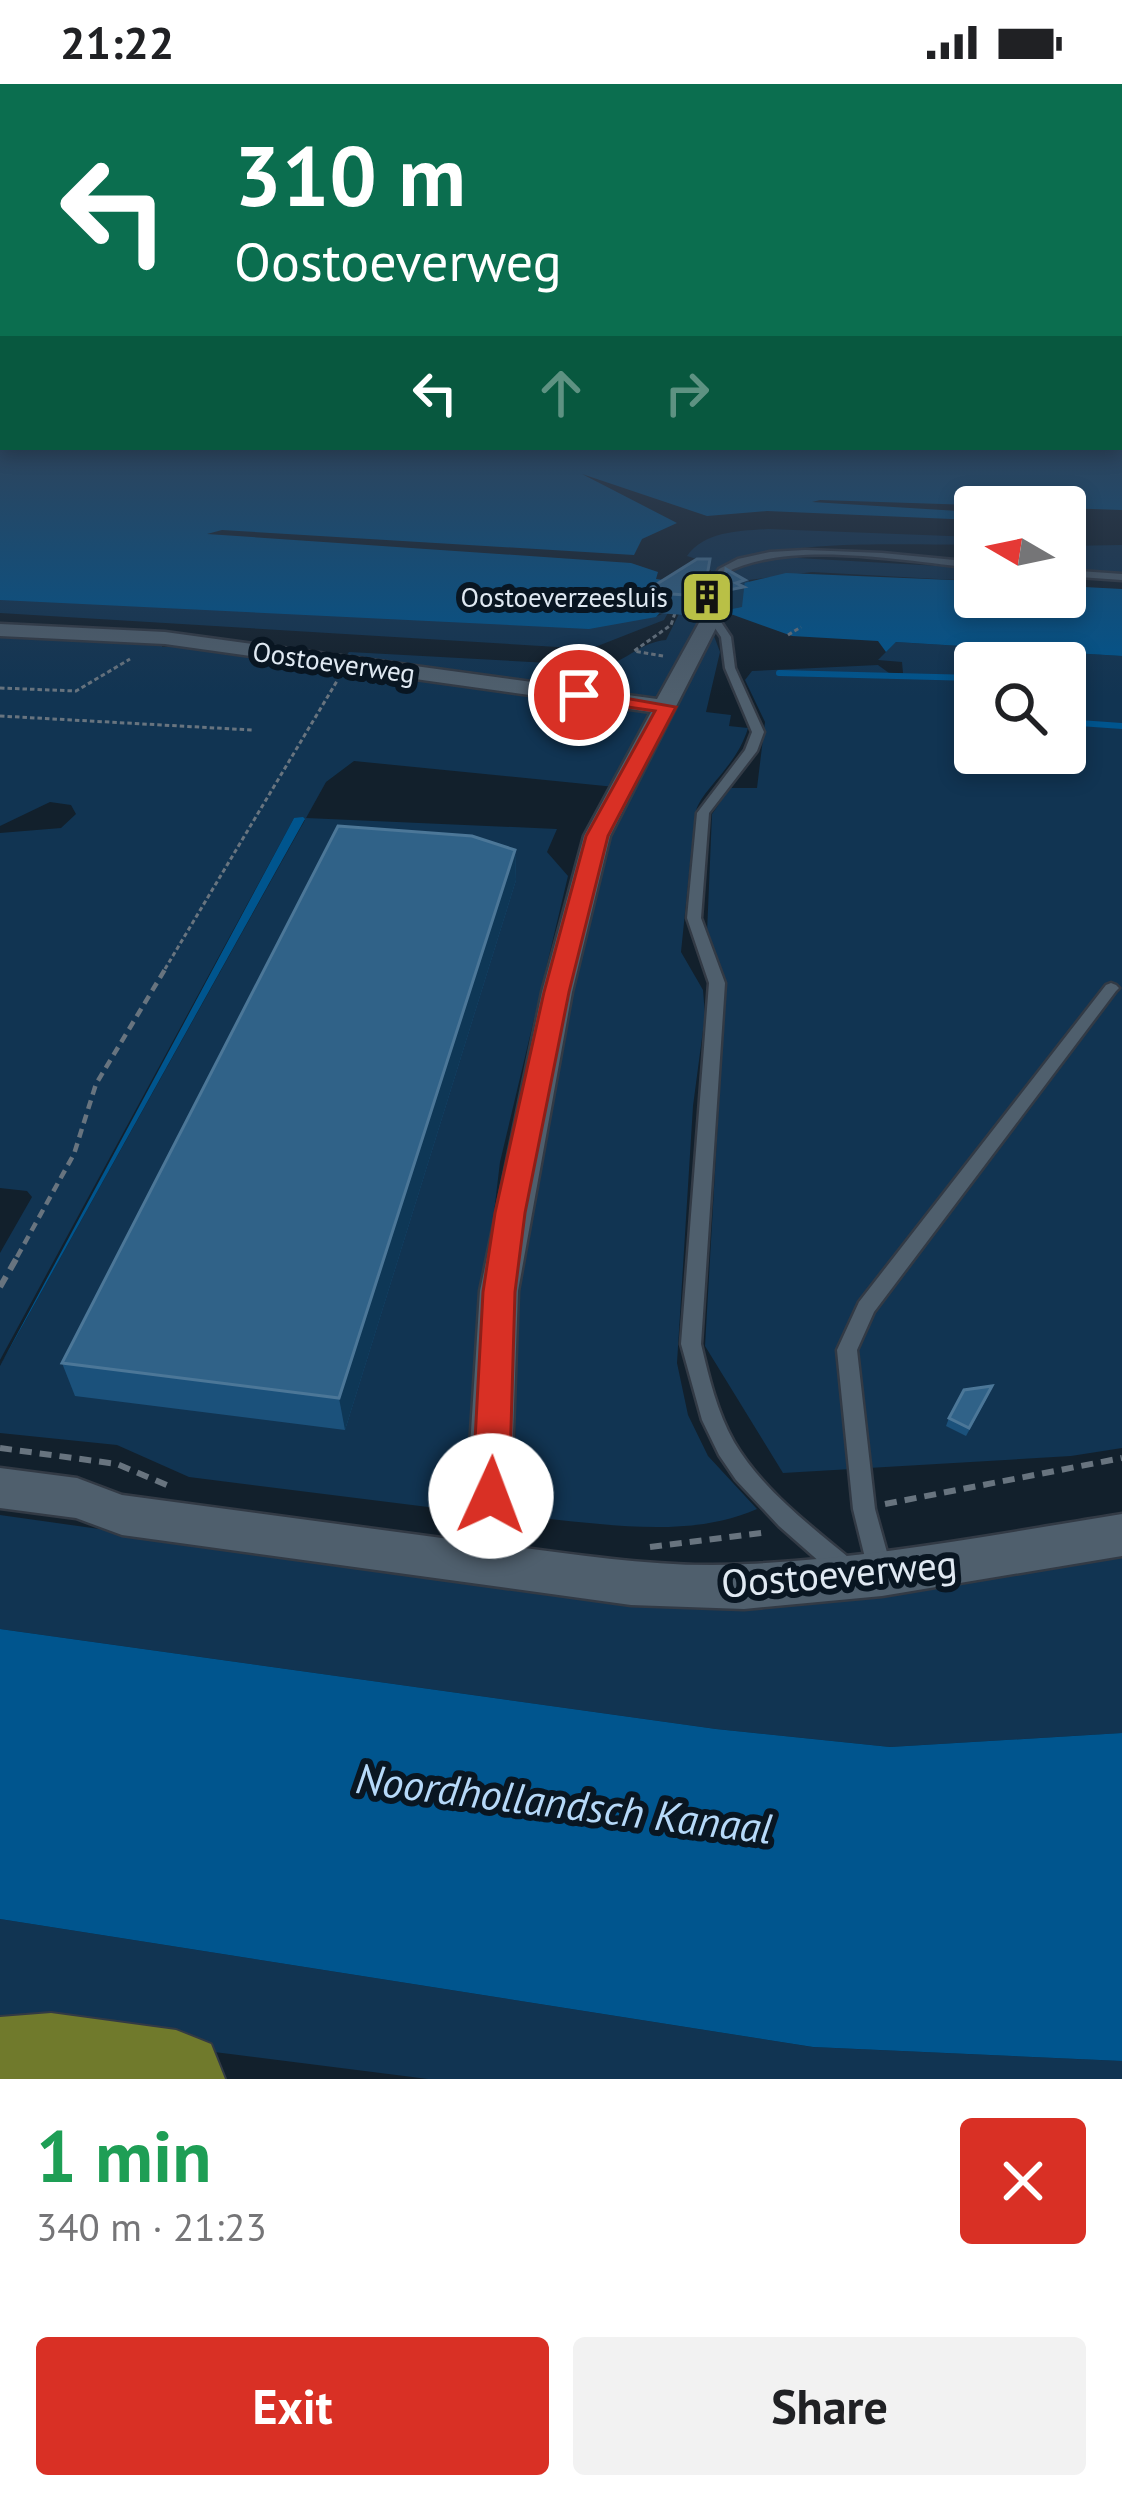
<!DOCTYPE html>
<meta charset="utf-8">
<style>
:root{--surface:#fff;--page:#f2f2f2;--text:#202124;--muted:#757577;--accent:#d93025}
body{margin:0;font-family:"PT Sans",sans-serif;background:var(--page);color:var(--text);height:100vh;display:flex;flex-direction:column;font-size:45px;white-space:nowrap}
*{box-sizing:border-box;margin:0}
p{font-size:39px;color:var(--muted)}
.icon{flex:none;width:66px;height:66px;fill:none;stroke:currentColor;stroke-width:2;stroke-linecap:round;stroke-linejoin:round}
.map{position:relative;height:1995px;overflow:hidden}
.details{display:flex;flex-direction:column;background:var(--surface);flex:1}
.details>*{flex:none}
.hud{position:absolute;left:0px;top:0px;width:1122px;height:366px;box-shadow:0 6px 18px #0003;background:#0b6e4f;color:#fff;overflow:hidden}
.needle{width:78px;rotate:279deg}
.buttons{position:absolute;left:954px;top:402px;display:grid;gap:24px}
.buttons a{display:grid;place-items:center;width:132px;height:132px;border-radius:12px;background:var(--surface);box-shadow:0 6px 18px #0003;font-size:60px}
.pin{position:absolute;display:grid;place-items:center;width:102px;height:102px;color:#fff;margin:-51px;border:6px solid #fff;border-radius:50%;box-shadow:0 3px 12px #0007}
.me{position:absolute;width:132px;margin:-66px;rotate:2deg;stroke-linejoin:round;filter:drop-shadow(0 0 9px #0008)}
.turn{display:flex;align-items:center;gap:42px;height:252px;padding:0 36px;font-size:54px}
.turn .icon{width:156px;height:156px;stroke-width:2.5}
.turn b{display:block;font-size:84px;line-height:102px}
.lanes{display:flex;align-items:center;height:114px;padding:0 36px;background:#0003;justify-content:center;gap:60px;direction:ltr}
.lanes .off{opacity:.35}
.round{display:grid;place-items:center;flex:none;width:126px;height:126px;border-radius:12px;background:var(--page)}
.head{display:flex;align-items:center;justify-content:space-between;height:204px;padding:0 36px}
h1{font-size:72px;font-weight:700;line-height:90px;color:#1e9e55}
.cta{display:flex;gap:24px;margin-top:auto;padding:24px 36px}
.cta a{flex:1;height:138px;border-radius:12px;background:var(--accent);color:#fff;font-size:48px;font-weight:700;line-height:138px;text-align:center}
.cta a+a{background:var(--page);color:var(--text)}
.status{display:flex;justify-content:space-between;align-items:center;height:84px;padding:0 60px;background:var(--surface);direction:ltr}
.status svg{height:33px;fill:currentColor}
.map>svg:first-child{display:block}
</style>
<div class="status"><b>21:22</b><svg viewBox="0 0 49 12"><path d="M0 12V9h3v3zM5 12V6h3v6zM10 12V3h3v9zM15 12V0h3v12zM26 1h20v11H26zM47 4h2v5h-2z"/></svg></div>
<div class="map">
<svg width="1122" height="1995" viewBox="0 0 1122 1995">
<rect width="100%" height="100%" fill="#12202c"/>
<!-- green -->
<g fill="#113452" fill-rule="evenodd">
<path d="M768,445L975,453V460C910,463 757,450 709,493L711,486H698L703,477L687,472C705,447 739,447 768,445Z"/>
<path d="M1122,461V490L1065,486V462Z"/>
<path d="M780,473L975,484V497L812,488L749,496V501L724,500L734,485Z"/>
<path d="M0,494L655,533L669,527L664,536L590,565L0,529Z"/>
<path d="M679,530L706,532L664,613L651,617L342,577L349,568L604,582C628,576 641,558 666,556Z"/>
<path d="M0,549L163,557L162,563L200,562L646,626L651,632L615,703L354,677L326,698L306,734L557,745L547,768L568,792L500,1078L476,1279L469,1399L454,1417L436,1424L189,1393L117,1361L0,1349V1282L305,736L294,734L0,1276V1169L32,1113L27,1107L0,1104V749L61,744L76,730L71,721L50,718L0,742Z"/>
<path d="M714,552L720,568L706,628L731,631L729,642L748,644C736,685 699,706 695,731L681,868L703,906L705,931L693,1022L677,1279L688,1331L708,1372L757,1425C685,1457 595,1438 518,1432L512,1240L570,894L609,750Z"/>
<path d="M896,558L1122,572V1364L1071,1372L783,1389L705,1262L726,896L707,849L712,730L730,704H757L765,638L745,596L752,587L878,581L889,589H903L902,578L878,576ZM975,579H1065V669H975Z"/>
<path d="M0,1431L553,1509L869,1512L1122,1471V1649L890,1663L716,1645L0,1545Z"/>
<path d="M0,1835L813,1963L1122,1977V1995H428L0,1941Z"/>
</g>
<!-- water -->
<g fill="#00558e">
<path d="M0,333L3,363H1119L1122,333V426L820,416L812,418L975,428V436L767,427L707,432L582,390L677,439L642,455L634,471L222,446L207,450L631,479L658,488L656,495L687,499L656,533L589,545L0,516Z"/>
<path d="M786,489L975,497V513H1065V502L1122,505V572L896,558L886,568L878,557L792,552L728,529L729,524L740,523L731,502Z"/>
<path d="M303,733L305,735L0,1282L294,734Z"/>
<path d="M0,1545L716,1645L890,1663L1122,1649V1977L813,1963L0,1835Z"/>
</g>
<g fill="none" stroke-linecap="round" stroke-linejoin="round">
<!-- stream -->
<g stroke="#00558e" stroke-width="6">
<path d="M779,589L975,594"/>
<path d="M1065,627L1079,639L1122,642"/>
</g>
<!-- lane casing -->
<g stroke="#323a45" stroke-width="5">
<g id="lane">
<path d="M805,466L882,469L975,478V484C904,477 789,455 725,489L720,502L717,532L731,553L735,584L764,648L757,667L709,729L701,834L725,899L701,1260C709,1294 717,1328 734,1358C763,1407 811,1442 854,1478L858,1486L854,1494L846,1497L838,1494L779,1442L736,1396L719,1371L702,1336L681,1260L709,899L687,834L697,729L745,666L752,648L725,584L721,553L707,532L712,496L719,485L738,475L770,468Z"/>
<path d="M1065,486L1122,490V496L1065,492Z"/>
<path d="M1111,899L1116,901L1119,904L1116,907L874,1228L857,1266L875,1425L893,1490L889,1498L881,1501L873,1498L869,1490L853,1425L837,1266L859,1218L1106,901Z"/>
</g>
</g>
<!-- street casing -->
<g stroke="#323a45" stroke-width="5">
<path id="street" d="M705,528L722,532L610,752L572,908L518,1207L509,1462C587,1472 668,1485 748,1480C873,1474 998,1450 1122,1430V1472L882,1512L744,1525L631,1521L122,1451L76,1434L0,1424V1384L77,1394L122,1411L464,1457L480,1207L542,908L584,752L651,628L165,560L0,552V540L165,548L657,615Z"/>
</g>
<!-- primary casing -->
<g stroke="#323a45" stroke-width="4">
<path id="primary" d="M51,1929L176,1946L211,1960L225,1995H0V1933Z"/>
</g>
<!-- path-far2 -->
<g stroke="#68747f" stroke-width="3" stroke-dasharray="4.5 3" stroke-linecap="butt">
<path d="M788,551L801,543"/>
<path d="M663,572L634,567L671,541L675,529"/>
<path d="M0,604L76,607L130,575"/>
<path d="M0,632L252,646"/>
<path d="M165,885L337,597"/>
</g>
<!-- path-far1 -->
<path stroke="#68747f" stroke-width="4.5" stroke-dasharray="9 6" stroke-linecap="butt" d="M17,1173L74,1070L96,1000L167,882"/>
<!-- path -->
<g stroke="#68747f" stroke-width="6" stroke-dasharray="12 8" stroke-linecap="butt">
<path d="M0,1203L19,1170"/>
<path d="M0,1364L117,1380L169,1402"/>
<path d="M885,1420L1122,1374"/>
<path d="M650,1463L769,1448"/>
</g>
<!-- lane -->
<use href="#lane" fill="#4f5f6d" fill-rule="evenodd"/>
<!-- street -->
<use href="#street" fill="#4f5f6d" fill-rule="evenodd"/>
<!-- primary -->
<use href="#primary" fill="#707a2c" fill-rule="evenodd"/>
</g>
<!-- wall -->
<g fill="#1b517b">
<path d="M708,494L704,524L698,532L643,528L644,508Z"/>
<path d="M515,766L516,796L345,1346L75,1312L62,1279Z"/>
<path d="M989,1310L966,1352L946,1342L949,1334Z"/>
</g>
<!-- shaded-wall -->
<g fill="#0e3756">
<path d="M710,475L704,524L698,532L699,512Z"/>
<path d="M745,496L742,523L722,527L724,507L736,499Z"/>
<path d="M515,766L516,796L345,1346L339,1314Z"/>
</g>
<!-- building -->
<g fill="#306288" stroke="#4c7798" stroke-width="3">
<path d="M697,475H710L705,504L699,512L644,508Z"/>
<path d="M726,485L745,496L736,499L744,503L724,507Z"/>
<path d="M338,742L472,752L515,766L339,1314L62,1279Z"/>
<path d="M992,1302L969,1344L949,1334L964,1306Z"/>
</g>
<!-- sky -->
<linearGradient id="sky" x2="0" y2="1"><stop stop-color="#0a1218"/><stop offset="0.54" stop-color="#334256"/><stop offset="1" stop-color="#334256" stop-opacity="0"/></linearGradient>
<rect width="1122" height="612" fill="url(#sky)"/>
<!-- route -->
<path fill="#d93025" stroke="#8d1f18" stroke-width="3" d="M579,606L676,623L608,752L569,908L525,1129L515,1208L509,1412L504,1424L491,1429L478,1424L472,1412L483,1208L495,1129L544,908L586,752L655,627L572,615L570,611Z"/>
<!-- icons -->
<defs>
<g id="building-square" transform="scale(2.7)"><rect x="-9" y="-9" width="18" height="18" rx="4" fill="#b9c046" stroke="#091622"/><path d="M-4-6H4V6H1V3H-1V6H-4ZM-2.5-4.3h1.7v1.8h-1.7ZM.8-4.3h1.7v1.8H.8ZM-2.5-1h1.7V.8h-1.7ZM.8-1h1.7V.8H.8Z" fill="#111"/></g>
</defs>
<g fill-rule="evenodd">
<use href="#building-square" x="707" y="513"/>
</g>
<g text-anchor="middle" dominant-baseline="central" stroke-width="12" stroke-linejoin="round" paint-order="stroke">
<!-- far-poi labels -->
<g font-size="27" fill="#e0e9f2" stroke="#091622" text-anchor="end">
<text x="668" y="513">Oostoeverzeesluis</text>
</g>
<!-- far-street labels -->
<g font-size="27" fill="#e0e9f2" stroke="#091622">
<text transform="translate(334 578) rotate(8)">Oostoeverweg</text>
</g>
<!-- near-street labels -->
<g font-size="39" fill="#e0e9f2" stroke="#091622">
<text transform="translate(839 1489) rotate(-5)">Oostoeverweg</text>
</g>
<!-- near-water labels -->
<g font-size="42" font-style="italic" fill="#b6d9f9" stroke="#091622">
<text transform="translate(564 1719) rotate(7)">Noordhollandsch Kanaal</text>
</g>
</g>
</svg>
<div class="buttons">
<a><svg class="needle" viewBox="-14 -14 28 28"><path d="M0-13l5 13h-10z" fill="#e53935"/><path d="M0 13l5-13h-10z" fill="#757577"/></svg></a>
<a><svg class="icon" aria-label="search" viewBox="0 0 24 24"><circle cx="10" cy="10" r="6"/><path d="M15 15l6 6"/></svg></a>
</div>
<div class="pin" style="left:579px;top:611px;background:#d93025"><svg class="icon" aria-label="arrive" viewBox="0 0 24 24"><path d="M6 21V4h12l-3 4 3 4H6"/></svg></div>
<svg class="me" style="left:491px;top:1412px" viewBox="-20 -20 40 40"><circle r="19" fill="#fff"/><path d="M0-13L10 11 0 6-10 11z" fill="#d93025"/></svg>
<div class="hud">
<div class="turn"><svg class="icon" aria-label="left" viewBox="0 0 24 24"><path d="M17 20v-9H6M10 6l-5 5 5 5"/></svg><div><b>310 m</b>Oostoeverweg</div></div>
<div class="lanes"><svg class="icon" aria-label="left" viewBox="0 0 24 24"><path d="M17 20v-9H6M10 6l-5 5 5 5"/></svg><svg class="icon off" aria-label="ahead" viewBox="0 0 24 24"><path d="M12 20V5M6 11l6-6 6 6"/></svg><svg class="icon off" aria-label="right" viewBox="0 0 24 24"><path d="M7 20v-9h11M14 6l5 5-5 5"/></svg></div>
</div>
</div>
<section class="details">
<div class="head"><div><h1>1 min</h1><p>340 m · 21:23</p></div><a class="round" style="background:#d93025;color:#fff"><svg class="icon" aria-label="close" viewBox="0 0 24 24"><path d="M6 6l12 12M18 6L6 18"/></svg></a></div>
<div class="cta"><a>Exit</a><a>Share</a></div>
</section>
